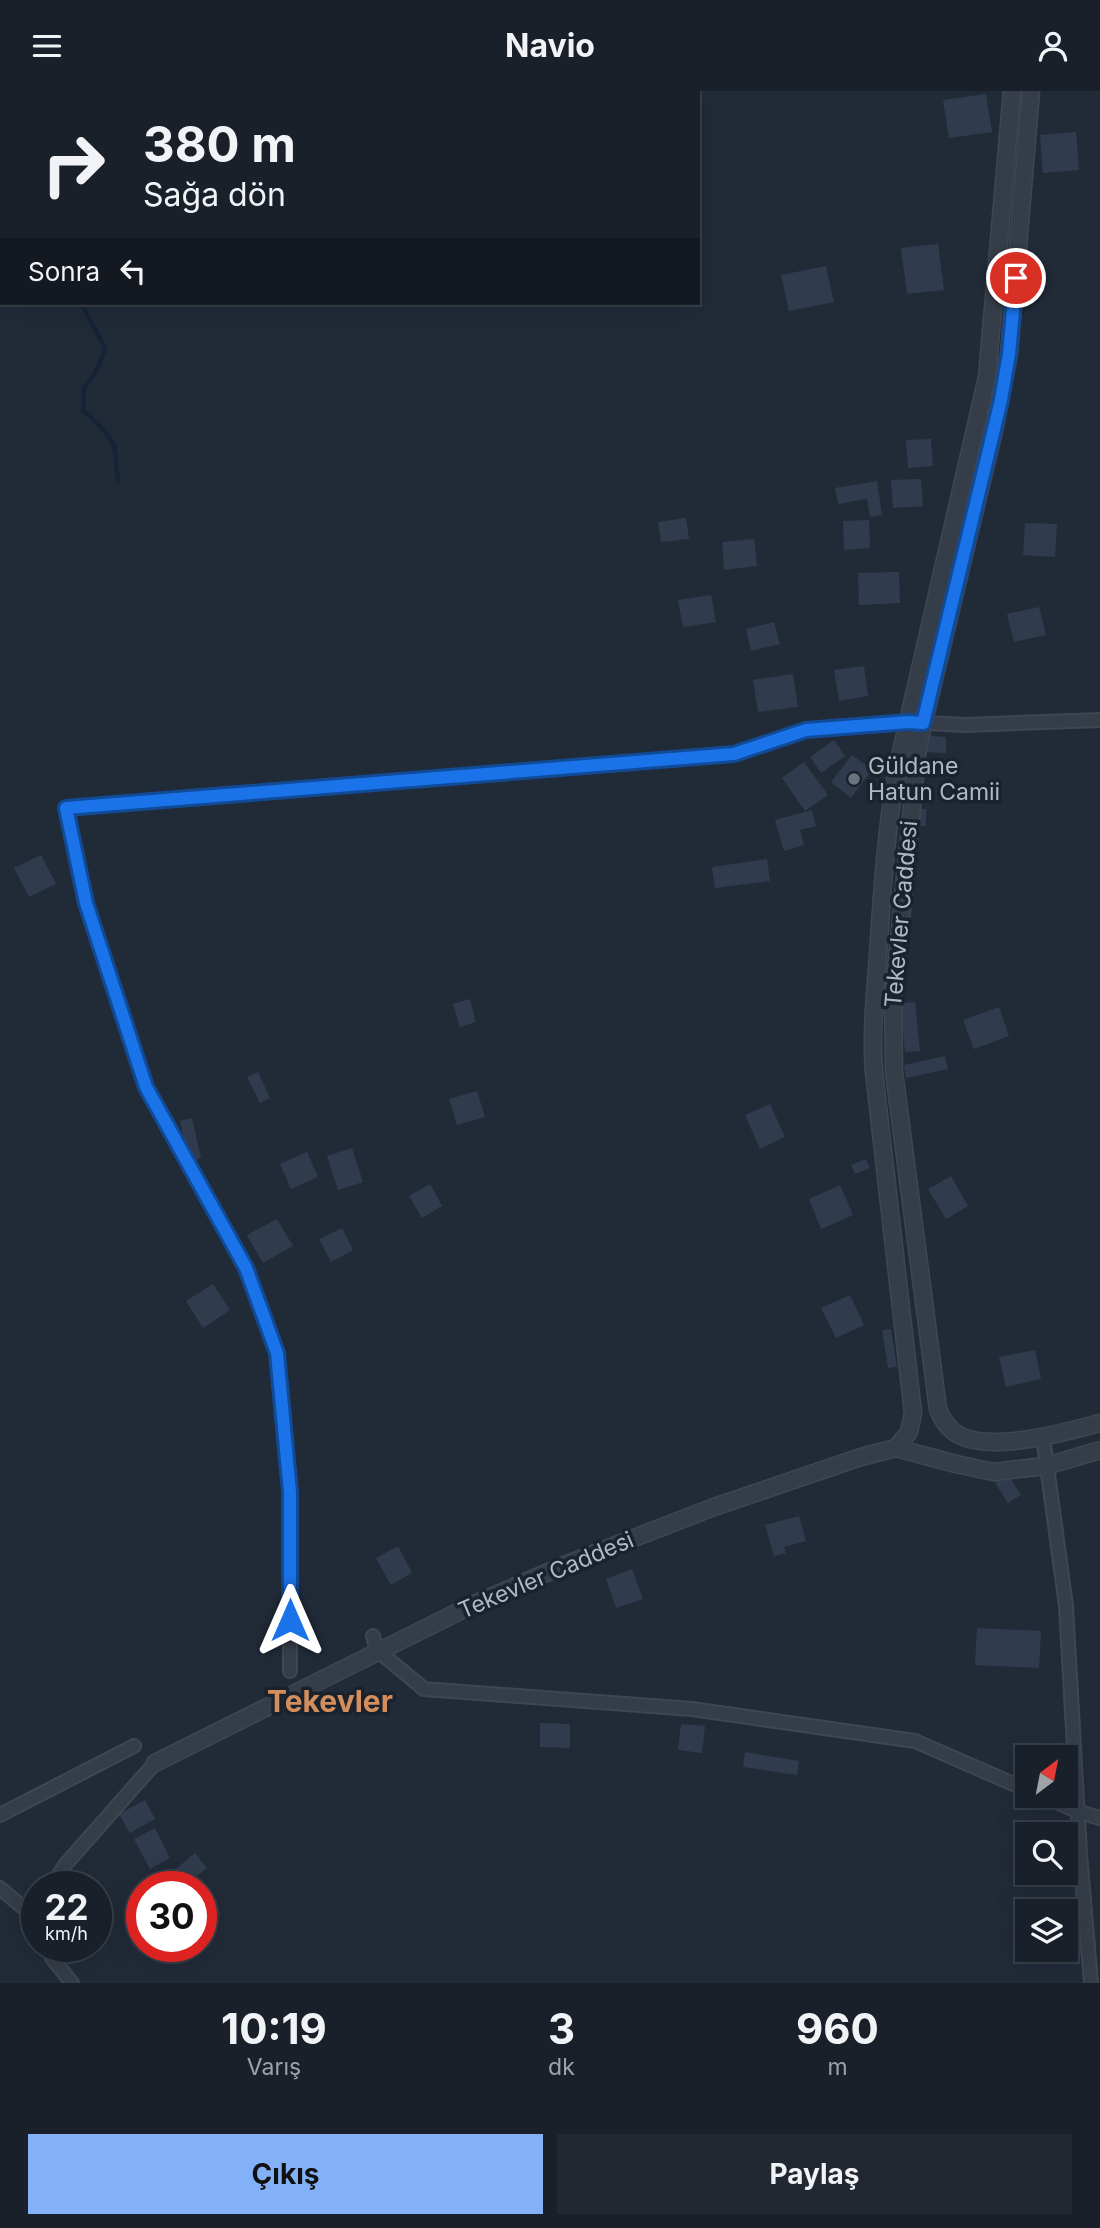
<!DOCTYPE html>
<html lang="tr">
<meta charset="utf-8">
<style>
:root{--surface:#19202a;--page:#222832;--text:#f1f3f6;--muted:#9fa3a8;--line:#373e47;--accent:#82b1f7}
body{margin:0;font-family:Inter,sans-serif;background:var(--page);color:var(--text);height:100vh;display:flex;flex-direction:column;font-size:26px;white-space:nowrap}
*{box-sizing:border-box;margin:0}
p{font-size:23px;color:var(--muted)}
.icon{flex:none;width:38px;height:38px;fill:none;stroke:currentColor;stroke-width:2;stroke-linecap:round;stroke-linejoin:round}
.map{position:relative;height:1892px;overflow:hidden}
.side{display:flex;flex-direction:column;background:var(--surface);flex:1}
.side>*{flex:none}
.guide{position:absolute;left:0px;top:0px;width:700px;height:214px;box-shadow:0 7px 28px #0002,0 0 0 2px var(--line);background:#19202a;color:var(--text);overflow:hidden}
.needle{width:46px;rotate:32deg}
.buttons{position:absolute;left:1015px;top:1654px;display:grid;gap:14px}
.buttons a{display:grid;place-items:center;width:63px;height:63px;border-radius:0px;background:var(--surface);box-shadow:0 7px 28px #0002,0 0 0 2px var(--line);font-size:35px}
.speed{position:absolute;left:21px;top:1780px;display:flex;gap:14px;font-size:35px;font-weight:700;text-align:center}
.speed>*{display:grid;place-content:center;width:91px;height:91px;border-radius:50%;background:var(--surface);box-shadow:0 7px 28px #0002,0 0 0 2px var(--line);line-height:1}
.speed small{font-size:18px;font-weight:400}
.speed .limit{border:10px solid #d22;background:#fff;color:#111}
.pin{position:absolute;display:grid;place-items:center;width:60px;height:60px;color:#fff;margin:-30px;border:4px solid #fff;border-radius:50%;box-shadow:0 2px 7px #0007}
.me{position:absolute;width:77px;margin:-38px;rotate:0deg;stroke-linejoin:round;filter:drop-shadow(0 0 5px #0008)}
.turn{display:flex;align-items:center;gap:24px;height:147px;padding:0 28px;font-size:32px}
.turn .icon{width:91px;height:91px;stroke-width:2.5}
.turn b{display:block;font-size:49px;line-height:60px}
.then{display:flex;align-items:center;height:66px;padding:0 28px;background:#0003;gap:14px;font-size:26px}
.eta{display:flex;justify-content:space-evenly;align-items:center;height:119px;text-align:center}
.eta b{font-size:42px;font-weight:700;line-height:49px}
.primary-button{display:flex;gap:14px;margin-top:auto;padding:14px 28px}
.primary-button a{flex:1;height:80px;border-radius:0px;background:var(--accent);color:#111;font-size:28px;font-weight:700;line-height:80px;text-align:center}
.primary-button a+a{background:var(--page);color:var(--text)}
header{display:flex;justify-content:space-between;align-items:center;height:91px;padding:0 28px;background:var(--surface);font-size:32px;font-weight:700}
.map>svg:first-child{display:block}
</style>
<header><svg class="icon" aria-label="menu" viewBox="0 0 24 24"><path d="M4 6h16M4 12h16M4 18h16"/></svg>Navio<svg class="icon" aria-label="person" viewBox="0 0 24 24"><circle cx="12" cy="8" r="4"/><path d="M4 21q1-7 8-7t8 7"/></svg></header>
<div class="map">
<svg width="1100" height="1892" viewBox="0 0 1100 1892">
<rect width="100%" height="100%" fill="#212b38"/>
<g fill="none" stroke-linecap="round" stroke-linejoin="round">
<!-- stream -->
<g stroke="#152336" stroke-width="4.5">
<path d="M7,0V2"/>
<path d="M66,0L67,2"/>
<path d="M0,116L2,95"/>
<path d="M81,212L105,257C101,271 95,287 84,296L83,320C92,326 111,345 114,355C117,366 116,379 118,390"/>
</g>
</g>
<!-- building -->
<g fill="#303c4d">
<path d="M986,3L992,41L949,47L943,9Z"/>
<path d="M1076,41L1079,79L1043,82L1040,44Z"/>
<path d="M938,153L944,199L907,203L901,157Z"/>
<path d="M826,175L834,211L789,220L781,184Z"/>
<path d="M931,348L933,375L908,377L906,349Z"/>
<path d="M921,388L923,415L893,417L891,389Z"/>
<path d="M877,390L882,424L870,426L867,408L838,413L835,397Z"/>
<path d="M686,427L689,448L661,451L658,431Z"/>
<path d="M869,429L870,457L844,459L843,430Z"/>
<path d="M1025,432L1057,433L1055,466L1023,464Z"/>
<path d="M754,448L757,475L724,479L722,451Z"/>
<path d="M899,481L900,512L859,514L858,482Z"/>
<path d="M711,504L716,531L683,536L678,509Z"/>
<path d="M1039,516L1046,544L1014,551L1007,523Z"/>
<path d="M774,531L780,553L751,560L746,538Z"/>
<path d="M864,575L868,605L839,610L834,579Z"/>
<path d="M793,583L798,616L758,621L753,589Z"/>
<path d="M925,644L946,646V662L924,661Z"/>
<path d="M834,649L845,665L821,682L810,666Z"/>
<path d="M852,664L872,679L851,707L831,691Z"/>
<path d="M804,671L828,704L805,720L782,687Z"/>
<rect x="915" y="718" width="11" height="17"/>
<path d="M812,719L816,735L800,739L804,754L784,760L775,729Z"/>
<path d="M41,764L56,793L29,806L14,777Z"/>
<path d="M767,768L770,790L715,797L712,776Z"/>
<path d="M470,908L476,931L460,936L453,913Z"/>
<path d="M915,911L920,960L905,961L900,912Z"/>
<path d="M999,916L1009,945L974,958L963,929Z"/>
<path d="M945,965L948,978L906,987L904,974Z"/>
<path d="M258,981L270,1007L260,1012L247,986Z"/>
<path d="M477,1000L485,1026L457,1034L449,1008Z"/>
<path d="M770,1013L785,1046L760,1058L745,1024Z"/>
<path d="M192,1027L201,1067L189,1070L180,1030Z"/>
<path d="M352,1057L363,1091L338,1099L327,1065Z"/>
<path d="M307,1061L318,1086L291,1098L280,1073Z"/>
<path d="M866,1068L870,1077L855,1083L851,1074Z"/>
<path d="M951,1085L968,1115L946,1128L928,1098Z"/>
<path d="M430,1093L442,1115L422,1127L409,1105Z"/>
<path d="M840,1094L853,1124L821,1138L809,1108Z"/>
<path d="M277,1128L293,1155L263,1172L247,1144Z"/>
<path d="M342,1137L353,1159L331,1171L319,1148Z"/>
<path d="M213,1193L230,1219L203,1237L186,1210Z"/>
<path d="M850,1204L864,1234L836,1247L821,1217Z"/>
<path d="M891,1238L897,1276L888,1277L882,1239Z"/>
<path d="M1035,1259L1041,1288L1006,1296L999,1266Z"/>
<path d="M1007,1382L1021,1404L1008,1412L994,1390Z"/>
<path d="M799,1425L806,1450L784,1456L786,1462L774,1465L765,1434Z"/>
<path d="M398,1455L412,1482L391,1494L376,1467Z"/>
<path d="M632,1478L643,1508L616,1517L606,1488Z"/>
<path d="M977,1537L1041,1540L1039,1577L975,1574Z"/>
<path d="M540,1632L570,1633V1657L540,1656Z"/>
<path d="M681,1633L705,1635L702,1662L678,1659Z"/>
<path d="M745,1661L799,1670L797,1684L743,1676Z"/>
<path d="M145,1709L155,1728L130,1742L119,1723Z"/>
<path d="M155,1737L170,1767L150,1778L134,1748Z"/>
<path d="M195,1762L207,1777L188,1792L176,1778Z"/>
<path d="M201,1800L221,1823L201,1839Z"/>
</g>
<g fill="none" stroke-linecap="round" stroke-linejoin="round">
<!-- minor casing -->
<g stroke="#3e4652" stroke-width="16">
<g id="minor">
<path d="M1043,1346L1066,1515L1080,1762L1091,1892"/>
<path d="M373,1545L377,1559L424,1598L692,1618L915,1650L1027,1699"/>
<path d="M290,1580V1401L277,1262L246,1177L146,996L86,812L66,717L734,663L806,639L908,631L965,634L1100,629"/>
<path d="M1040,1704L1079,1721L1100,1727"/>
<path d="M0,1724L134,1655"/>
<path d="M51,1796L65,1774L155,1672"/>
<path d="M0,1797L32,1824"/>
<path d="M37,1816L32,1824L37,1834"/>
<path d="M47,1855L52,1867L72,1892"/>
</g>
</g>
<!-- tertiary casing -->
<g stroke="#3e4652" stroke-width="19">
<g id="tertiary">
<path d="M1031,0L1009,263L994,340L918,655L893,909L894,981L938,1318C942,1329 948,1338 959,1344C991,1362 1066,1341 1100,1332"/>
<path d="M896,1357L909,1341L913,1322L874,981C871,942 875,903 878,864C882,802 886,739 897,678L987,286L1012,0"/>
<path d="M155,1672L472,1514L567,1473L714,1416L861,1366L896,1357L956,1373L993,1381L1046,1375L1100,1359"/>
</g>
</g>
<!-- minor -->
<use href="#minor" stroke="#353d49" stroke-width="12"/>
<!-- tertiary -->
<use href="#tertiary" stroke="#353d49" stroke-width="16"/>
</g>
<g fill="none" stroke-linecap="round" stroke-linejoin="round">
<!-- route casing -->
<g stroke="#114b97" stroke-width="18">
<path id="route" d="M290,1529V1401L277,1262L246,1177L146,996L86,812L66,717L734,663L806,639L908,631L923,632L1001,309L1009,263L1016,187"/>
</g>
<!-- route -->
<use href="#route" stroke="#1a73e8" stroke-width="12"/>
</g>
<!-- markers -->
<circle fill="#6b7280" stroke="#1a222d" stroke-width="2.5" cx="854" cy="688" r="7"/>
<g text-anchor="middle" dominant-baseline="central" stroke-width="7" stroke-linejoin="round" paint-order="stroke">
<!-- poi labels -->
<g font-size="23" fill="#afb8c5" stroke="#1a222d" text-anchor="start">
<text x="868" y="675">Güldane<tspan x="868" dy="26">Hatun Camii</tspan></text>
</g>
<!-- street labels -->
<g font-size="23" fill="#afb8c5" stroke="#1a222d">
<text transform="translate(901 823) rotate(-85)">Tekevler Caddesi</text>
<text transform="translate(546 1484) rotate(-23)">Tekevler Caddesi</text>
</g>
<!-- district labels -->
<g font-size="30" font-weight="bold" fill="#d38e5d" stroke="#1a222d">
<text x="330" y="1610">Tekevler</text>
</g>
</g>
</svg>
<div class="buttons">
<a><svg class="needle" viewBox="-14 -14 28 28"><path d="M0-13l5 13h-10z" fill="#e53935"/><path d="M0 13l5-13h-10z" fill="#9fa3a8"/></svg></a>
<a><svg class="icon" aria-label="search" viewBox="0 0 24 24"><circle cx="10" cy="10" r="6"/><path d="M15 15l6 6"/></svg></a>
<a><svg class="icon" aria-label="layers" viewBox="0 0 24 24"><path d="M12 4l9 5-9 5-9-5zM3 14l9 5 9-5"/></svg></a>
</div>
<div class="speed"><div>22<small>km/h</small></div><div class="limit">30</div></div>
<div class="pin" style="left:1016px;top:187px;background:#d93025"><svg class="icon" aria-label="arrive" viewBox="0 0 24 24"><path d="M6 21V4h12l-3 4 3 4H6"/></svg></div>
<svg class="me" style="left:290px;top:1529px" viewBox="-20 -20 40 40"><path d="M0-17L14 15 0 8-14 15z" fill="#1a73e8" stroke="#fff" stroke-width="4"/></svg>
<div class="guide">
<div class="turn"><svg class="icon" aria-label="right" viewBox="0 0 24 24"><path d="M7 20v-9h11M14 6l5 5-5 5"/></svg><div><b>380 m</b>Sağa dön</div></div>
<div class="then">Sonra<svg class="icon" aria-label="left" viewBox="0 0 24 24"><path d="M17 20v-9H6M10 6l-5 5 5 5"/></svg></div>
</div>
</div>
<section class="side">
<div class="eta">
<div><b>10:19</b><p>Varış</p></div>
<div><b>3</b><p>dk</p></div>
<div><b>960</b><p>m</p></div>
</div>
<div class="primary-button"><a>Çıkış</a><a>Paylaş</a></div>
</section>
